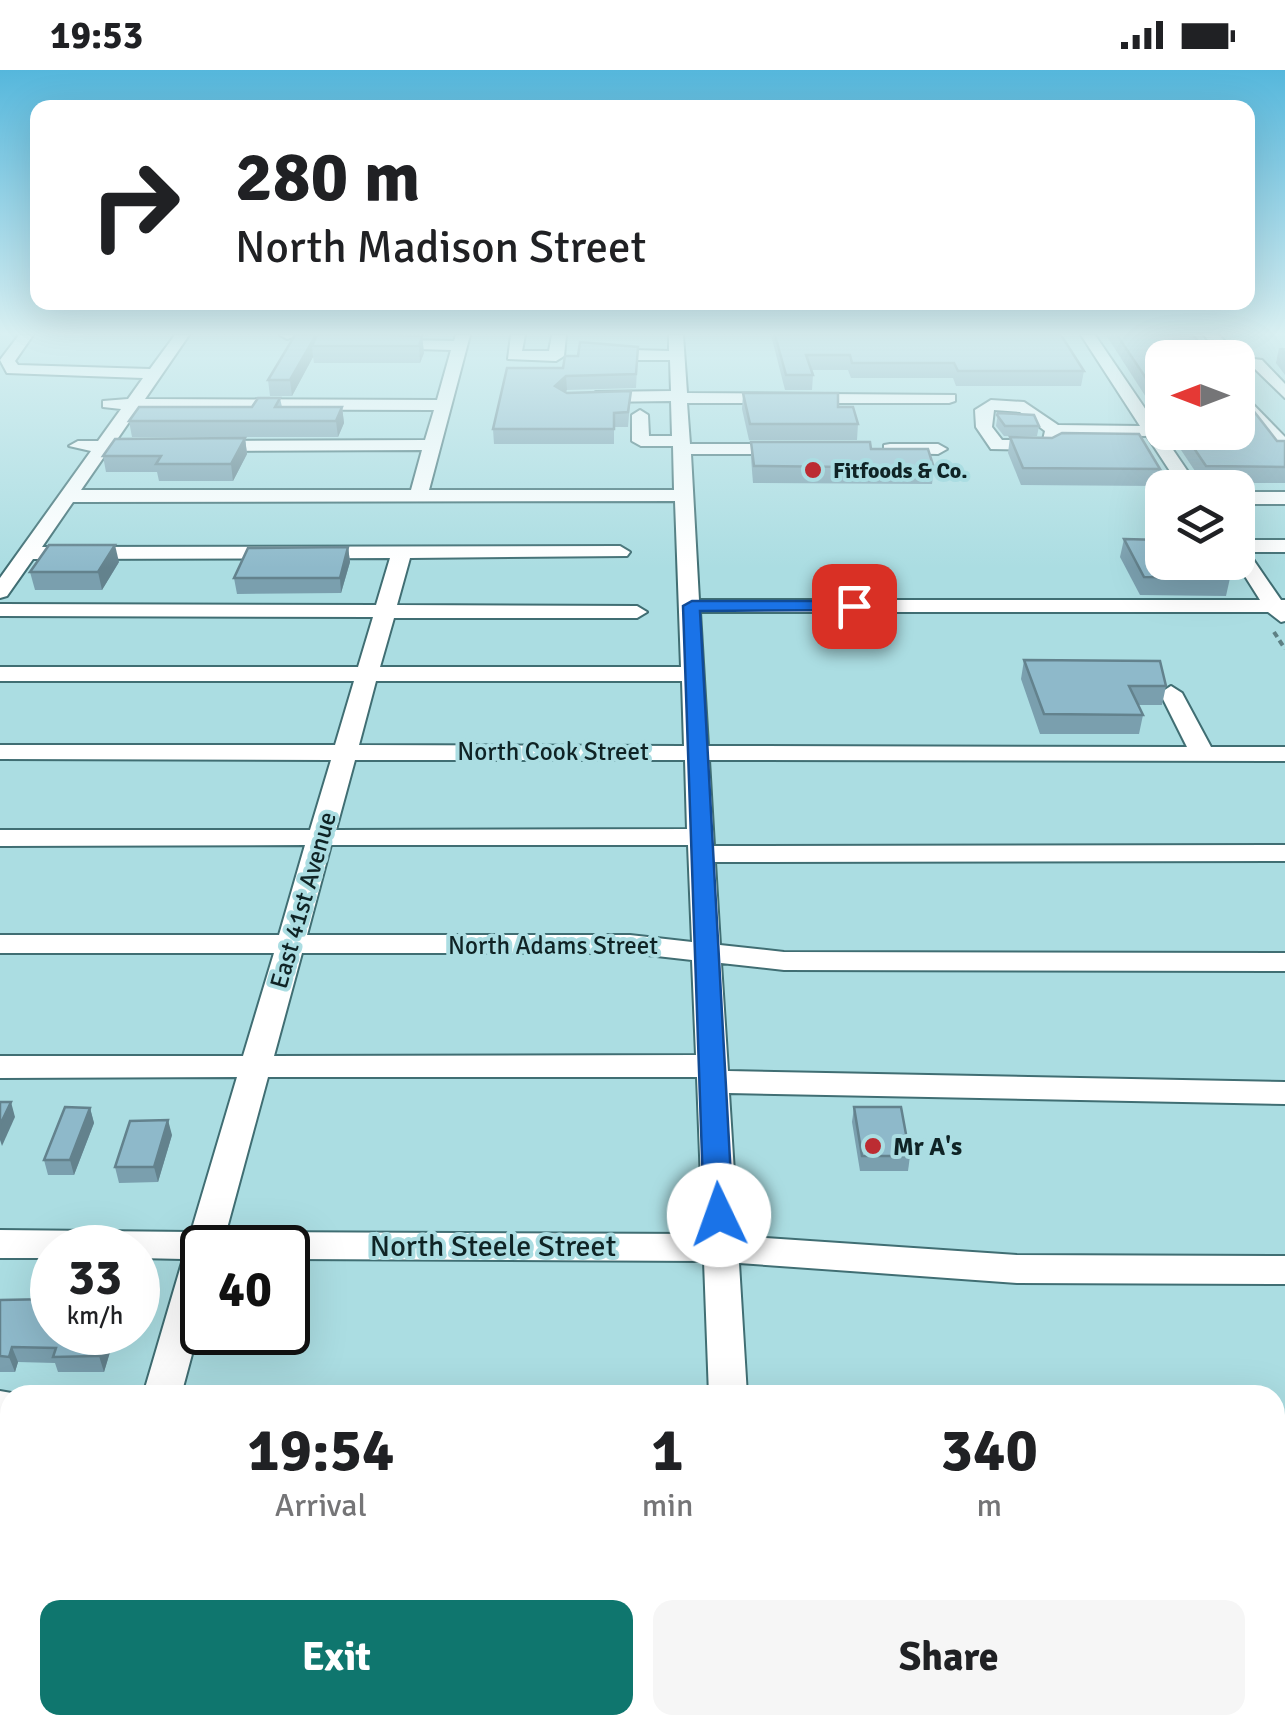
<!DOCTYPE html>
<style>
:root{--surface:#fff;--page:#f6f6f6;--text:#202124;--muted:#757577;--accent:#0f766e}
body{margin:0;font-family:Signika,sans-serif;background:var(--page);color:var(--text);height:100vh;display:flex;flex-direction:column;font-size:38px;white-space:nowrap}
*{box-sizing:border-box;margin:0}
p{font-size:32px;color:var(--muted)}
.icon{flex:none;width:55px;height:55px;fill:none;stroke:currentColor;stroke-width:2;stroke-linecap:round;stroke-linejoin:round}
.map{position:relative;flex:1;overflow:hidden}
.sheet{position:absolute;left:0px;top:1315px;width:1285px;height:350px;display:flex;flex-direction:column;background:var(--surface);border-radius:30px 30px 0 0;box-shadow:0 10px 40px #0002}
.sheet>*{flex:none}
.top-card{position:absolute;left:30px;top:30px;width:1225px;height:210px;border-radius:20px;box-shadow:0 10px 40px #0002;background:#fff;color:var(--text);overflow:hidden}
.needle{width:65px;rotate:270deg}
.fabs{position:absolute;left:1145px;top:270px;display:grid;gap:20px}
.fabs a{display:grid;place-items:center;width:110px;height:110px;border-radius:20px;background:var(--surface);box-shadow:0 10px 40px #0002;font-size:50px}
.speed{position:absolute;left:30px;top:1155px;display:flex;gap:20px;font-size:50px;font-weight:700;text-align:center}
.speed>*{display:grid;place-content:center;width:130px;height:130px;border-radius:50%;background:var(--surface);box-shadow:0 10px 40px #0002;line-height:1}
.speed small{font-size:25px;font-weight:400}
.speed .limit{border:5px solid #111;border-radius:15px;background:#fff;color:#111}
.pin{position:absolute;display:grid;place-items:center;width:85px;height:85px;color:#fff;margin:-42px;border-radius:20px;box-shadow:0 5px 15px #0006}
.me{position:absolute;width:110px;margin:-55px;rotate:357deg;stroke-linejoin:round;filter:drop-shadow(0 0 8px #0008)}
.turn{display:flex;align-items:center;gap:35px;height:210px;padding:0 40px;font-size:45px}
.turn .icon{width:130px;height:130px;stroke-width:2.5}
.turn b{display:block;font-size:70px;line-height:85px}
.eta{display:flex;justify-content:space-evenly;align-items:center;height:170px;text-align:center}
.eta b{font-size:60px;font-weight:700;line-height:70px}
.action{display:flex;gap:20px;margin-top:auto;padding:20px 40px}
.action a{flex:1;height:115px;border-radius:20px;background:var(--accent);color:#fff;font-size:40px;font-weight:700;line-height:115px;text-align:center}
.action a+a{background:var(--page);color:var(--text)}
.status{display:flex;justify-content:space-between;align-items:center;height:70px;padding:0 50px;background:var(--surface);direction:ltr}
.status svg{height:28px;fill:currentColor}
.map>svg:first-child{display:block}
</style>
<div class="status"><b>19:53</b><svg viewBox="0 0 49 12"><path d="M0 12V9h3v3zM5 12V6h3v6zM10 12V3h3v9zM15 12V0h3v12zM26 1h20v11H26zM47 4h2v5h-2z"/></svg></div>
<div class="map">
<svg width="1285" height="1665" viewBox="0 0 1285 1665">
<rect width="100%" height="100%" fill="#abdde2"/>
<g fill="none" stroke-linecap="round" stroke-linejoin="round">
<!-- minor casing -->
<g stroke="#406e73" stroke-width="4">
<g id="minor">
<path d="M19,265H33L15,291L18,295L150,299L175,265H189L145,329L437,330L451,280L349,277L333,270L337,265H353L351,269L454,271L456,265H470L429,420H674L673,376H641L632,371V345L640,340L648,345L649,366H672L671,331L596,332L588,327L596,322L671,321L670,290H634L626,285L634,280L669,281V265H683L687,323L955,325V331L949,333H687L690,374H787L796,379L787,384H691L699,530H1260L1236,492L1238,470H1285V482H1248L1281,530H1285V551L1281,552L1268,542H700L708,676L1187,677L1160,623L1171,616L1182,623L1211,677H1285V691L709,690L714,776L1285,775V791L715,792L720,875L784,882L1285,883V901L784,900L721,893L728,1001L1285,1012V1034L729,1023L738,1166L1017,1185L1285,1186V1214L1017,1213L739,1193L747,1325H709L704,1191L288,1189V1178H202V1247L181,1325H143L183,1189L138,1188V1178H52V1188H0V1160L191,1162L237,1007L0,1008V986H243L274,883H0V865H279L305,775L0,776V760H310L331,690L0,689V675H335L354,611H0V597H358L373,547L0,546V534L376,535L390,488L33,489L7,526L0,528V508L91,381L69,376L78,371H98L121,339L103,337V331L128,329L143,308L7,303L0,290ZM138,339L434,340L425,370L210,371L201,376L210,381L422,380L411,420H81L108,381L153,380L156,376L147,371H116ZM675,431L681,597H380L394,548H637L647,542L637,536L397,535L410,488L627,486L630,482L620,476L42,477L73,432ZM376,611H682L684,676L359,675ZM355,690H685L687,759L336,760ZM331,775H688L692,872L630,865H307ZM302,883H630L692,890L696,985L274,986ZM268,1007H697L703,1164L226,1162Z"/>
<path d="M280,265H299L287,269Z"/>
<path d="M511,265H525L522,281H549L552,265H566L564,286L556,291L508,289Z"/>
<path d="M1081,265H1095L1199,418H1181L1147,366L1061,365L1056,379L1050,380L991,379L976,357L975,340L991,330L1024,332L1058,355L1140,356ZM994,340L1020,342L1045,361L1043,370H1002L992,357Z"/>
<path d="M1204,265H1219L1238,287L1262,290L1285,314V328L1253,297L1238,296V288H1222Z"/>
<path d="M1238,319L1285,367V377L1274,376L1238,333Z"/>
<path d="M890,374H938L947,379L938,384L884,383V375Z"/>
<rect x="1238" y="422" width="47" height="12"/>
<path d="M0,1321L23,1325H10V1353H0Z"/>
<rect x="0" y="1564" width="10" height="44"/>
<path d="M46,1655H92L89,1665H43Z"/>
<rect x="721" y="1655" width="46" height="10"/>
</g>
</g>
<!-- path -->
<path stroke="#5d8084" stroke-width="4" stroke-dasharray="6 4" stroke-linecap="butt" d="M1274,562L1285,579"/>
<!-- minor -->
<use href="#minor" fill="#fff" fill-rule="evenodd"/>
</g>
<!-- wall -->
<g fill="#7a9fae">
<path d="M295,265H429V267L422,266L424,283L420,293H314L313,287L292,326H270L268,310Z"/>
<path d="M771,265H1061L1084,301L1081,316H956L953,308H851L848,300H811L813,305L812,320H785Z"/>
<path d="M1106,265H1193L1162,288V352Z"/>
<path d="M638,277L636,318L567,320L565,322L631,321L628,357H614V374H494L493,359L578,286Z"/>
<path d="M1279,278H1285V305L1276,293Z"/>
<path d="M743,323L838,337L858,354L857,370H749L742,339Z"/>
<path d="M280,328L282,337H342L344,353L338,367H132L129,351L252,337Z"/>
<path d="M998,343L1039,356L1037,366H1004L996,356Z"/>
<path d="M1169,362H1238L1277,371H1285V413H1203Z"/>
<path d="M1010,367L1052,368L1160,399L1157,416L1021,415L1008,383Z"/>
<path d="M245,368L247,384L233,411H159L157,402H106L103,386Z"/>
<path d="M751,372L871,379L934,398L932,414L753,413L751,388Z"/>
<path d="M1124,469L1230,508L1226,526L1140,525L1120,487Z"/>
<path d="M348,477L350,492L341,523L237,524L234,508Z"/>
<path d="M119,492L102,520H35L30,502Z"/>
<path d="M1024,590L1166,616L1162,635H1138L1143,645L1139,664H1040L1021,609Z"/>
<path d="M854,1037L910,1086L908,1101H860L852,1052Z"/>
<path d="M90,1038L94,1053L74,1105H48L44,1090Z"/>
<path d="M172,1065L158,1112L119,1113L115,1097Z"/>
<path d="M0,1230L116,1262L104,1302H58L55,1293L18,1292L15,1302H0Z"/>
<path d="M10,1422V1506H0V1425Z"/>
<path d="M931,1655H1275L1283,1665H933Z"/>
</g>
<!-- shaded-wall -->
<g fill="#63828d">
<path d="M316,265H320L312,276L313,287L292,326L290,310Z"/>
<path d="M422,266L424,283L420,293L419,276Z"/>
<path d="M566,306L567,320L555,330V316Z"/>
<path d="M342,337L344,353L338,367L336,351Z"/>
<path d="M245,368L247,384L233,411L231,394Z"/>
<path d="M115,475L119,492L102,520L98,502Z"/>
<path d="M348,477L350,492L341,523L340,508Z"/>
<path d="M11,1032L15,1047L2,1076L0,1070V1055Z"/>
<path d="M90,1038L94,1053L74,1105L70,1090Z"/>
<path d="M168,1050L172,1065L158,1112L154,1097Z"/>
<path d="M106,1262H116L104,1302L99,1286Z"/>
<path d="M12,1277L18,1292L15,1302L9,1287Z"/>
</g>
<!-- building -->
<g fill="#8eb9ca" stroke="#63828d" stroke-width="2.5">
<path d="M295,265H316L290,310H268Z"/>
<path d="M317,265H384L422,266L419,276H312Z"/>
<path d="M775,265H1061L1084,301H958L954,293H852L850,285H806L813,305H786Z"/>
<path d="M1117,265H1193L1211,288H1162V332Z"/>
<path d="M580,272L638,277L636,304L566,306L555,316L567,323L631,321L628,342L614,343V359H493L507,298H563L565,286H578Z"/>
<path d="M1238,321L1277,371H1285V397L1206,396L1183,362H1238Z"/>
<path d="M743,323H838V337H853L858,354H750Z"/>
<path d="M258,328H280L275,337H342L336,351H129L139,337H252Z"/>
<path d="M998,343L1034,345L1039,356H1005L997,345Z"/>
<path d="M1062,363L1139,364L1160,399L1023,398L1010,367L1052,368Z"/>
<path d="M245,368L231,394H156L161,386H103L115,369Z"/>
<path d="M751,372H870L871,379H928L934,398L754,396Z"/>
<path d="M1124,469L1162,470V492H1221L1230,508L1144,507Z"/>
<path d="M49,475H115L98,502H30Z"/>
<path d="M348,477L340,508H234L248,478Z"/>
<path d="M1024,590L1160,591L1166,616H1129L1143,645L1044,644Z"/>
<path d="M0,1032H11L0,1055Z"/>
<path d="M65,1037L90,1038L70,1090H44Z"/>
<path d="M854,1037H901L910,1086H862Z"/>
<path d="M168,1050L154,1097H115L130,1051Z"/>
<path d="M52,1229V1262H106L99,1286L53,1287L56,1278L12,1277L9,1287L0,1286V1230Z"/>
<path d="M1,1422H10V1491H0Z"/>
<path d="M1275,1638L1283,1665H941L939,1655H1275Z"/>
</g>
<!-- sky -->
<linearGradient id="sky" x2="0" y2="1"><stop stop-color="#55b7dc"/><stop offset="0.53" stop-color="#d9f0f2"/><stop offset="1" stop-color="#d9f0f2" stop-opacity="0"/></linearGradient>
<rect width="1285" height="498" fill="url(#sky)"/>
<!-- route -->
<path fill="#1a73e8" stroke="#114b97" stroke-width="2.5" d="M854,531L860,533V540L700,541L733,1145L729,1153H709L704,1145L683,536L692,531Z"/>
<!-- markers -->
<g fill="#bc2c32" stroke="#abdde2" stroke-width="4">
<circle cx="813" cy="400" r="10"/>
<circle cx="873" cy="1076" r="10"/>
</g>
<g text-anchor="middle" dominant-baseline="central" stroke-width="8" stroke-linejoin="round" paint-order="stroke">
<!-- far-poi labels -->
<g font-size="22" font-weight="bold" fill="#0f2325" stroke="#abdde2" text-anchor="start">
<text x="833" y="400">Fitfoods &amp; Co.</text>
</g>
<!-- street labels -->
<g font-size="25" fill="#0f2325" stroke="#abdde2">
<text x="553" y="681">North Cook Street</text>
<text transform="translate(303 830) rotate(-74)">East 41st Avenue</text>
<text x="553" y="875">North Adams Street</text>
</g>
<!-- poi labels -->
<g font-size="25" font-weight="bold" fill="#0f2325" stroke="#abdde2" text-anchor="start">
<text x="893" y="1076">Mr A's</text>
</g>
<!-- near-street labels -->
<g font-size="30" fill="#0f2325" stroke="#abdde2">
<text x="493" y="1176">North Steele Street</text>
</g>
</g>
</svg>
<div class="fabs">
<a><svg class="needle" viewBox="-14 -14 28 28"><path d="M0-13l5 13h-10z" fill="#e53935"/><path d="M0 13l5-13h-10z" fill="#757577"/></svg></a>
<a><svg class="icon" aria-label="layers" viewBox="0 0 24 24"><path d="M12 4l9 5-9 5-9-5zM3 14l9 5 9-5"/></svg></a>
</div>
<div class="speed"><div>33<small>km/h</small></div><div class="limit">40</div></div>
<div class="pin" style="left:854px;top:536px;background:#d93025"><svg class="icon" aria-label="arrive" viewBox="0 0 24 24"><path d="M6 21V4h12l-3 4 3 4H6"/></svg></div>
<svg class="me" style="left:719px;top:1145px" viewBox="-20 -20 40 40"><circle r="19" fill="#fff"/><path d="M0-13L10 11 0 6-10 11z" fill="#1a73e8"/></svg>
<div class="top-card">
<div class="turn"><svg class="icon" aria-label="right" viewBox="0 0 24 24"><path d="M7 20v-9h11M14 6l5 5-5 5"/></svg><div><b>280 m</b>North Madison Street</div></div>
</div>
<section class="sheet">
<div class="eta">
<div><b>19:54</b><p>Arrival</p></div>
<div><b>1</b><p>min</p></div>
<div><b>340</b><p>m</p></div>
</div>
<div class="action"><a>Exit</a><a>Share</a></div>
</section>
</div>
